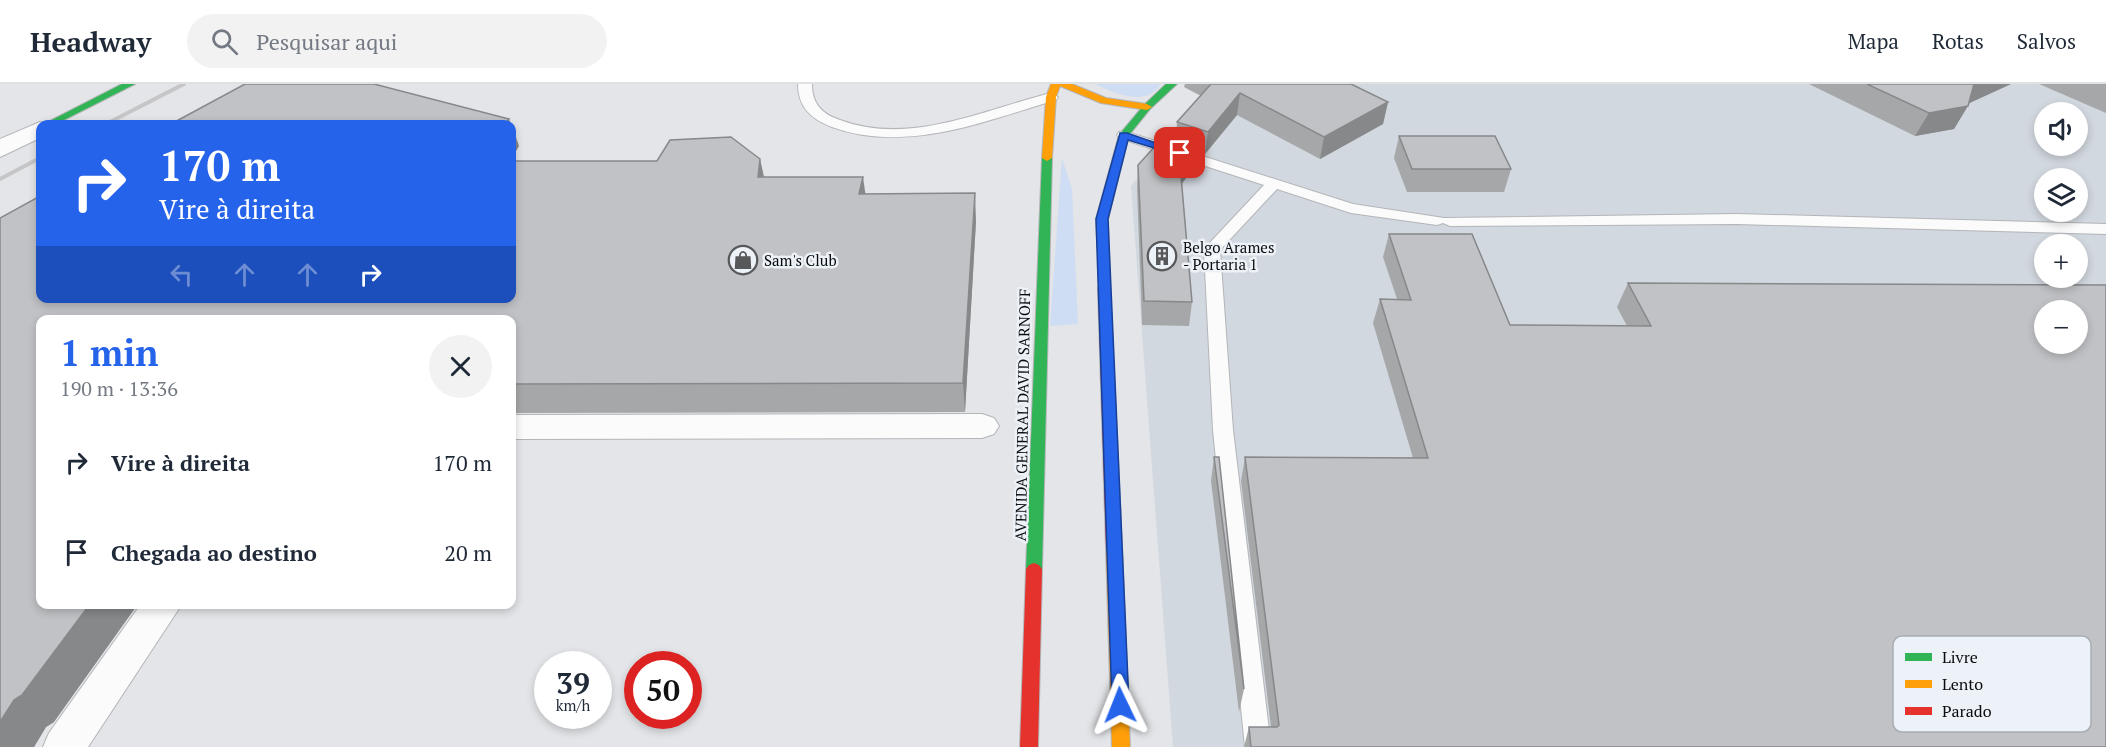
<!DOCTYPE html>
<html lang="pt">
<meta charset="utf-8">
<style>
:root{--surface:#fff;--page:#f2f2f3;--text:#1f2937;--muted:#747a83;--line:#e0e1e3;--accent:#2563eb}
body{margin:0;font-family:"PT Serif",serif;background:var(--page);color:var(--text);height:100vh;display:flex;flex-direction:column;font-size:22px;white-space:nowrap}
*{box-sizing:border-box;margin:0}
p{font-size:20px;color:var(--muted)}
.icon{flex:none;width:33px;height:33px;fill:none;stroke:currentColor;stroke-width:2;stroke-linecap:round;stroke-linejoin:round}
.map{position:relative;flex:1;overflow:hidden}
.side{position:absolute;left:36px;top:231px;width:480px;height:294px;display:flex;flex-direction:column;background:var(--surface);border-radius:12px;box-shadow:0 3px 9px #0003}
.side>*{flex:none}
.hud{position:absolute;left:36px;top:36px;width:480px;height:183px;border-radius:12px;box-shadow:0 3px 9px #0003;background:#2563eb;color:#fff;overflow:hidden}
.tools{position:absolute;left:2034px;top:18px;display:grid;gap:12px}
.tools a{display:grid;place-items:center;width:54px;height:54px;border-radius:50%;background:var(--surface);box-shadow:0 3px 9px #0003;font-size:30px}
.speed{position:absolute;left:534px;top:567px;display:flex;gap:12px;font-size:30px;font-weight:700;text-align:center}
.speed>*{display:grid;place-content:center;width:78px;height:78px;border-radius:50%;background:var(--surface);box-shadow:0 3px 9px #0003;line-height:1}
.speed small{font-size:15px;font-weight:400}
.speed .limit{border:9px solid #d22;background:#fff;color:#111}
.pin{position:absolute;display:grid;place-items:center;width:51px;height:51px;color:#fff;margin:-26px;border-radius:12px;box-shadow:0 3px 9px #0006}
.me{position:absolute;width:66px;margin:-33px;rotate:358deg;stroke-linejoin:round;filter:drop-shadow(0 0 4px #0008)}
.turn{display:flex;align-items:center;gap:21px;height:126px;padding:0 24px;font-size:27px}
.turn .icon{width:78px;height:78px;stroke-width:2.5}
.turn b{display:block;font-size:42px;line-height:51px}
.lanes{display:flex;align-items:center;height:57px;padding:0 24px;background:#0003;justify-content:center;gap:30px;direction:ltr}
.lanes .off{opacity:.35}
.round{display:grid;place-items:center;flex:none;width:63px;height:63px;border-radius:32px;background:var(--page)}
.head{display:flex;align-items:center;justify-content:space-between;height:102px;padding:0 24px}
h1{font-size:36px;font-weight:700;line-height:45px;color:var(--accent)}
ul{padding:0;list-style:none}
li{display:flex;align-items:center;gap:18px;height:90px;padding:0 24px}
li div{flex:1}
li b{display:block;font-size:22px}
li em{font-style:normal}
header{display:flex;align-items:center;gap:36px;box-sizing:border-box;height:84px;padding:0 30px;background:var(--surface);border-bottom:2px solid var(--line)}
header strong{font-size:28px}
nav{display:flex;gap:33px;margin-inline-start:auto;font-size:21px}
.search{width:420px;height:54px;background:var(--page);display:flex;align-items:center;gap:15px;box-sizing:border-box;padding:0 21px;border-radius:33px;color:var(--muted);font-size:22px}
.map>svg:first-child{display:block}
</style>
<header>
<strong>Headway</strong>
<div class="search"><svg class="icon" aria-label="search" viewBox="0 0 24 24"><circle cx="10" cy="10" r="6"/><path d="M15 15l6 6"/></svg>Pesquisar aqui</div>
<nav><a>Mapa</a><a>Rotas</a><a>Salvos</a></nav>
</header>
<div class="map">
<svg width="2106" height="663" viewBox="0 0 2106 663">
<rect width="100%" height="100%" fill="#e3e5e8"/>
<!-- built -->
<path fill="#d2d8df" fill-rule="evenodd" d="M1214,0H2106V663H1173L1131,102ZM2044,28H2078V62H2044ZM2044,94H2078V128H2044ZM2044,160H2078V194H2044ZM2044,226H2078V260H2044Z"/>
<!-- green -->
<g fill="#ceddf3">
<path d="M1095,0H1161C1147,24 1113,9 1095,0Z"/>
<path d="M1062,74L1072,105L1078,240L1050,242Z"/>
</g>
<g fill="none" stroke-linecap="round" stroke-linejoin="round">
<!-- lane casing -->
<g stroke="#b3b5b8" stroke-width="2">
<g id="lane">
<path d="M798,0H812C812,20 822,30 840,36C910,62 983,26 1051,9L1058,13L1056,16C985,37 906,70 832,43C811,35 798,23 798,0Z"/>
<path d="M1124,47L1353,120L1444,134L1737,130L2106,140V150L1737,140L1450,142L1443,139L1437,141L1351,129L1277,105L1220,166L1233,346L1271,663H1245L1213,346L1204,165L1264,101L1119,54L1117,51L1119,48Z"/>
</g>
</g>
<!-- street casing -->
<g stroke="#b3b5b8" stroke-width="2">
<g id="street">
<path d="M40,38L49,40H40V54L0,73V55Z"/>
<path d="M982,330L994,334L999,342L994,350L982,354L512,355V331Z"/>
<path d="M141,520H182L88,663H43L49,649Z"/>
</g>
</g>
<!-- fast casing -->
<g stroke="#b3b5b8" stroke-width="2">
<g id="fast">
<path d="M122,0H135L56,40H44Z"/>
<path d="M1166,0H1177L1150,25L1129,51L1108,135L1110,204L1108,207H1100L1096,135L1119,51L1144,21Z"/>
<path d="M1047,71L1052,74L1042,485L1039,489L1034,491L1029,489L1026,485L1042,74Z"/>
</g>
</g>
<!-- slow casing -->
<g stroke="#b3b5b8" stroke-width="2">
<g id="slow">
<path d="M1051,0H1072L1106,14L1147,20L1152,23L1147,26L1101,19L1060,2L1056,13L1052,74L1047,77L1042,74L1046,13Z"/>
<path d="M1114,458L1119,460L1122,464L1130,663H1112L1106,464L1109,460Z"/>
</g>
</g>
<!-- jam casing -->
<g stroke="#b3b5b8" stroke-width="2">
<g id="jam">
<path d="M1104,200L1110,204L1122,464L1119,468L1114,470L1109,468L1106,464L1098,204Z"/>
<path d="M1034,479L1039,481L1042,485L1038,663H1020L1026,485L1029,481Z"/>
</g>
</g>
<!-- lane -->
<use href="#lane" fill="#fbfbfc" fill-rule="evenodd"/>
<!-- street -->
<use href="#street" fill="#fbfbfc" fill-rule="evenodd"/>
<!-- fast -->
<use href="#fast" fill="#30b455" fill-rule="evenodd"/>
<!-- slow -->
<use href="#slow" fill="#ff9f0a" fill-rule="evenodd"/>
<!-- jam -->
<use href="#jam" fill="#e5322d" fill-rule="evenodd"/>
<!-- rail -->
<g stroke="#c6c6c8" stroke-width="4">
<path d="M106,40L184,0"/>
<path d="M0,95L40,74"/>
</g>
</g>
<!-- wall -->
<g fill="#a6a7a9">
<path d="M1185,0H1351L1388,18L1383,40L1320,75L1237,31L1205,70L1198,68L1196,81L1182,100L1192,218L1189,242L1142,241L1137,104L1138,81L1176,51L1177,38L1201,12L1184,3Z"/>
<path d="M1809,0H2011L1969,19L1954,45L1915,52Z"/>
<path d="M2039,0H2106V29Z"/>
<path d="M1399,52L1511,85L1504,108H1407L1394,74Z"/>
<path d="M760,75L764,93L865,110L976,137L965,328L512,329V330V236H40L54,638L46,643L34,663H0L40,112L657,77Z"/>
<path d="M1389,150L1510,241L1627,242L1617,223L1628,199L2106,663H1244L1249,643H1271L1241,397L1245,373L1413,374L1373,239L1380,215H1397L1383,173Z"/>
<path d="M1214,373L1244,605L1239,628L1211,397Z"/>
</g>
<!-- shaded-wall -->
<g fill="#87888a">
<path d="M1974,0H2011L1961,23Z"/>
<path d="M1240,9L1237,31L1205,70L1208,48Z"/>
<path d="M1388,18L1383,40L1320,75L1324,53Z"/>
<path d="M1968,22L1954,45L1915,52L1929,29Z"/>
<path d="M509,35L511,40H505Z"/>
<path d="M512,42L519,62L512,74Z"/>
<path d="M1199,59L1196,81L1178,104L1180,81Z"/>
<path d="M760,75L766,103L758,93Z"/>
<path d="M863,93L867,121L859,110Z"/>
<path d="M975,109L976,137L965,328L963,299Z"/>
<path d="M90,520H138L54,638L46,643L34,663H0V638L14,616Z"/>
</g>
<!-- building -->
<g fill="#c1c2c5" stroke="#87888a" stroke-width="1.5" fill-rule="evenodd">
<path d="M245,0H374L509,35L505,40H171Z"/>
<path d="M1211,0H1351L1388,18L1324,53L1240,9L1208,48L1177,38Z"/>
<path d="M1867,0H1975H1974L1968,22L1929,29Z"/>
<path d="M1167,49L1199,59L1180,81L1192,218L1144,217L1138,81Z"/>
<path d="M1399,52H1495L1511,85H1412Z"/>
<path d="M731,53L760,75L758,93H863L859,110L975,109L963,299L512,300V236H40V520H90L22,611L14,616L0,638V134L40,112V214H512V77H657L670,56Z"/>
<path d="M1389,150H1472L1510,241L1651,242L1628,199L2106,201V663H1251L1249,643H1277L1279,641L1245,373L1428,374L1380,215L1411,216ZM2044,226H2078V260H2044Z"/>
<path d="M1214,373H1219L1244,605Z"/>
</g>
<!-- route -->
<path fill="#2563eb" stroke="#184099" stroke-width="1.5" d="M1120,49H1127L1185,69L1180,72L1128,56L1108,135L1129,621L1126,627L1120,629L1114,627L1112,621L1096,135Z"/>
<!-- icons -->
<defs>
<g id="building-ring" transform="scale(1.5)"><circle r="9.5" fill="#edf2f8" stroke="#56585a" stroke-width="1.5"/><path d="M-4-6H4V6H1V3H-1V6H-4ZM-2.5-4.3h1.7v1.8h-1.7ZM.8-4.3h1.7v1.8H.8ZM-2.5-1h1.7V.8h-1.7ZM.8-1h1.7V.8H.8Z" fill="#56585a"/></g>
<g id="shop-ring" transform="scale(1.5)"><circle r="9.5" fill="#edf2f8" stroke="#56585a" stroke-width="1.5"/><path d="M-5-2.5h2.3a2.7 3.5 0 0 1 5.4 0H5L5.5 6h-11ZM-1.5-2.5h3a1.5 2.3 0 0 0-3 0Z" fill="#56585a"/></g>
</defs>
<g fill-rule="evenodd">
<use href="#building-ring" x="1162" y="172"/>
<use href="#shop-ring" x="743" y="176"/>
</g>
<g text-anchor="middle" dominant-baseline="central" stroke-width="5" stroke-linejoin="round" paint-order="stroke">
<!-- poi labels -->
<g font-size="15" fill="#0a0c0e" stroke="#edf2f8" text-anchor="start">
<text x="1183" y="163">Belgo Arames<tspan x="1183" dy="17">- Portaria 1</tspan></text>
<text x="764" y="176">Sam's Club</text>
</g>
<!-- street labels -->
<g font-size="15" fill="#0a0c0e" stroke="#edf2f8">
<text transform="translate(1022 331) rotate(-89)">AVENIDA GENERAL DAVID SARNOFF</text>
</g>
</g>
<!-- legend -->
<rect x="1893" y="552" width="198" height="96" rx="9" fill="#edf2f8" stroke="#a9adb2" stroke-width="1.5"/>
<rect x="1905" y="569" width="27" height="8" fill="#30b455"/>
<rect x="1905" y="596" width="27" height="8" fill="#ff9f0a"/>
<rect x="1905" y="623" width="27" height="8" fill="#e5322d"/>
<g font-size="16" fill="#0a0c0e">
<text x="1942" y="579">Livre</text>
<text x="1942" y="606">Lento</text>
<text x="1942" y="633">Parado</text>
</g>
</svg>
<div class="tools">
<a><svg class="icon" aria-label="sound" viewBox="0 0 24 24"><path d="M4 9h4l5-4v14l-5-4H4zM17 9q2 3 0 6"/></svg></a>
<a><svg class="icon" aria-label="layers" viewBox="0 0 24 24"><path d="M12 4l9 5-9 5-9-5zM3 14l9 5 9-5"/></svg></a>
<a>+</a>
<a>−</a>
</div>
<div class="speed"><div>39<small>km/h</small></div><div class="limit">50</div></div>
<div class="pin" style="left:1180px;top:69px;background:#d93025"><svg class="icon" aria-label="arrive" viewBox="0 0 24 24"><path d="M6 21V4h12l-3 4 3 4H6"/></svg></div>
<svg class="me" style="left:1120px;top:621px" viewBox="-20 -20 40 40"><path d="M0-17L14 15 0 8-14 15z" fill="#2563eb" stroke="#fff" stroke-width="4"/></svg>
<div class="hud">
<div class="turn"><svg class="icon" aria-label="right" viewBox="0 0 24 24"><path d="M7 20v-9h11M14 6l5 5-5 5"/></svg><div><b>170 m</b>Vire à direita</div></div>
<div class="lanes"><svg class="icon off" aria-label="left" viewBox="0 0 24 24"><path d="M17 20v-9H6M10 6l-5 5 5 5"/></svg><svg class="icon off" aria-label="ahead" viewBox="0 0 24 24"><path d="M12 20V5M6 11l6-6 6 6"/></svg><svg class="icon off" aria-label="ahead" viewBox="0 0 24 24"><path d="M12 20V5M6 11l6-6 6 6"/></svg><svg class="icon" aria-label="right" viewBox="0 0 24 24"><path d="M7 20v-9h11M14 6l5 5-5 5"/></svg></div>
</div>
<section class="side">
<div class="head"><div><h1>1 min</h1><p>190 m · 13:36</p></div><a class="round"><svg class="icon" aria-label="close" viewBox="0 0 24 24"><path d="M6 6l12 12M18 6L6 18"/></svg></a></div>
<ul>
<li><svg class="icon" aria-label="right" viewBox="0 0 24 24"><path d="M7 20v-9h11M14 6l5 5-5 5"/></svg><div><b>Vire à direita</b></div><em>170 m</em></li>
<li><svg class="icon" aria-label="arrive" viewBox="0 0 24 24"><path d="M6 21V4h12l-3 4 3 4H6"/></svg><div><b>Chegada ao destino</b></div><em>20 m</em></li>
</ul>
</section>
</div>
